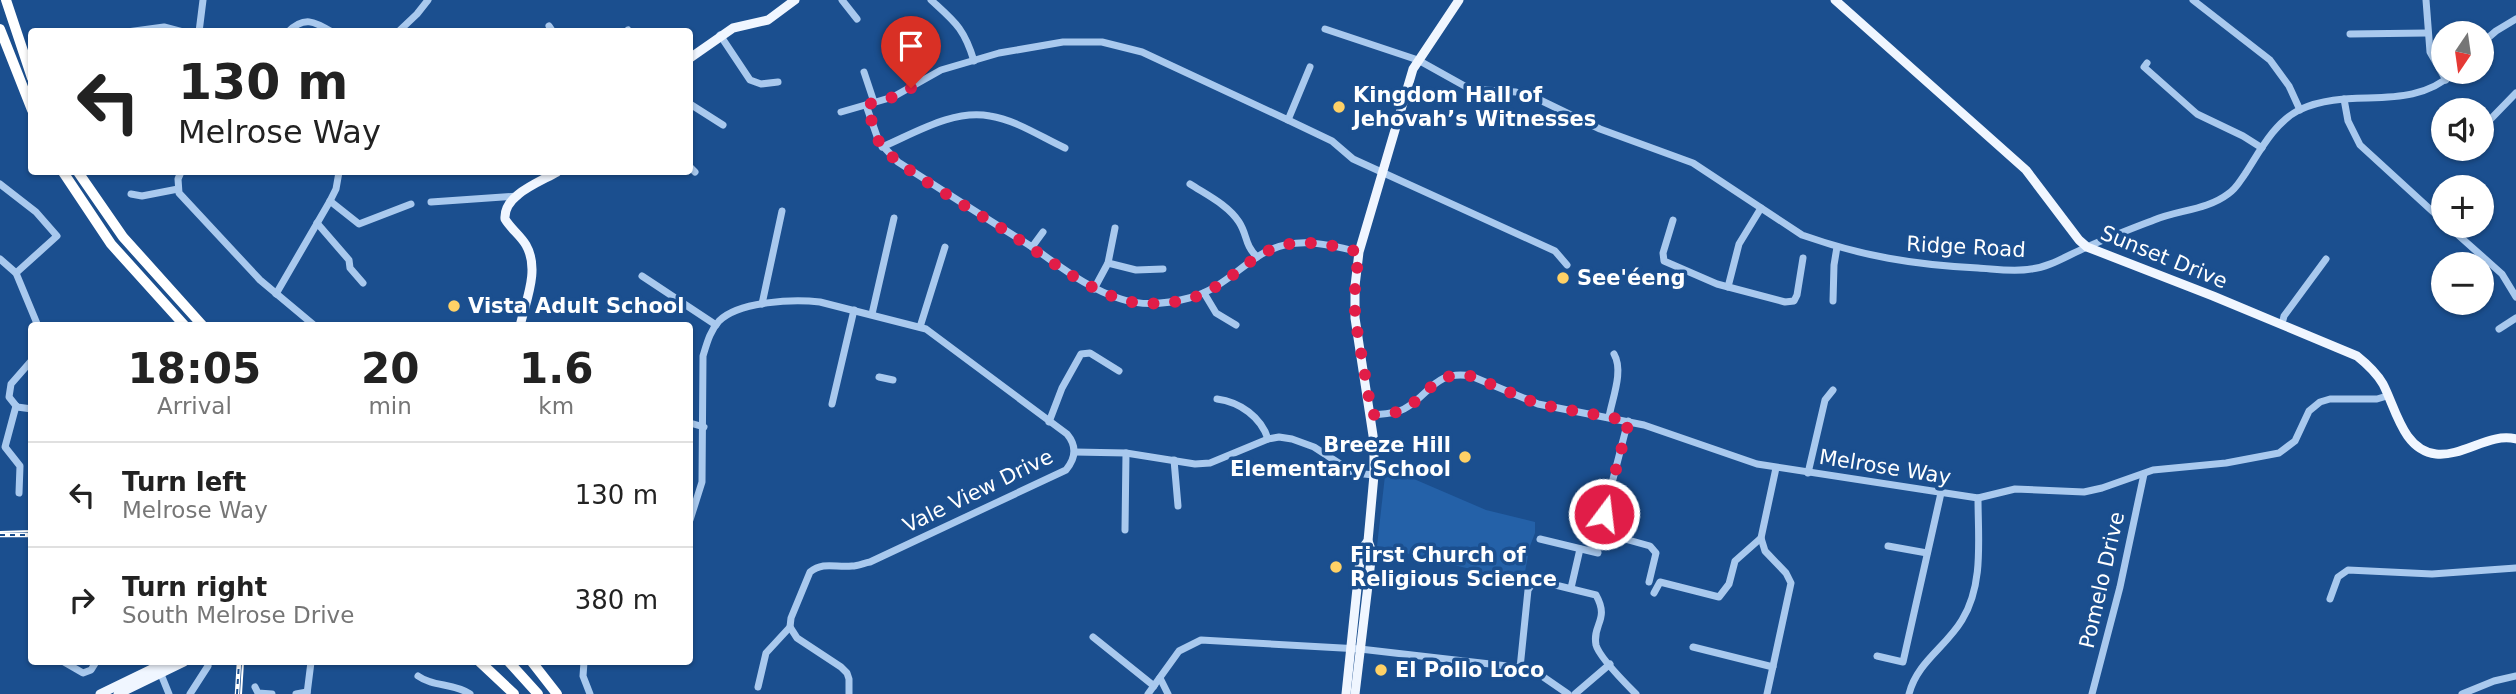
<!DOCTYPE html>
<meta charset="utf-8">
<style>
:root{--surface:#fff;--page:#f2f2f2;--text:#222;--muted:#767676;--line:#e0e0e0}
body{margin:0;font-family:"DejaVu Sans",sans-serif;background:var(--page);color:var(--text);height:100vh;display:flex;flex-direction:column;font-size:26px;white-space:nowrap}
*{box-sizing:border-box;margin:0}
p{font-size:23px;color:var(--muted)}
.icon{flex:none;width:38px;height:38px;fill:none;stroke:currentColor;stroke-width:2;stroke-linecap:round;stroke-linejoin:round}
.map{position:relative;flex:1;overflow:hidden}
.panel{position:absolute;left:28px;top:322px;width:665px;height:343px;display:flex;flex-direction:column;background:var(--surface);border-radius:7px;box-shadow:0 2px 5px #0004}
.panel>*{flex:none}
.top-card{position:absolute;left:28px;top:28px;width:665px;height:147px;border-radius:7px;box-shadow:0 2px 5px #0004;background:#fff;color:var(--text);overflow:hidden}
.needle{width:46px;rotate:193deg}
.fabs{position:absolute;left:2431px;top:21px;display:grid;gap:14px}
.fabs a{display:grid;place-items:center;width:63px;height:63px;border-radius:50%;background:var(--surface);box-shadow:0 2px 5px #0004;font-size:35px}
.pin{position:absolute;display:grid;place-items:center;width:60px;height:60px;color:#fff;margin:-72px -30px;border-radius:50% 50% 50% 0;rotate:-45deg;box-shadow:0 0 7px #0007}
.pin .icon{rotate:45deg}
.me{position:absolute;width:77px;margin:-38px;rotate:15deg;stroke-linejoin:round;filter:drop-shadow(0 0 5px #0008)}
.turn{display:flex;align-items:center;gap:24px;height:147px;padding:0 35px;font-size:32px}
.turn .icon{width:91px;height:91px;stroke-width:2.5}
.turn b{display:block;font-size:49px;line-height:60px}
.eta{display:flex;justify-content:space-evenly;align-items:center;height:119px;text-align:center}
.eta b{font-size:42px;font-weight:700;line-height:49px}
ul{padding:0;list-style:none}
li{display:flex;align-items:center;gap:21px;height:105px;padding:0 35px;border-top:2px solid var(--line)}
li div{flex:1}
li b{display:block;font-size:26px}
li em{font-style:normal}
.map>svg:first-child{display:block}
</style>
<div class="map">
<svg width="2516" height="694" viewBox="0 0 2516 694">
<rect width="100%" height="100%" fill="#1b4f8f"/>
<!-- green -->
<path fill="#2461a8" d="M1386,467L1486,510L1535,522V533L1530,546L1523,582L1377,546Z"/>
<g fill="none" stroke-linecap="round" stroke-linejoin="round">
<!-- minor -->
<g stroke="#a9c9ee" stroke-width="7">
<path d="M842,0L857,19"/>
<path d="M931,0C955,22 964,28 974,61"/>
<path d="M2193,0L2270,60L2289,86L2300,110"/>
<path d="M2426,0L2430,52L2446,80"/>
<path d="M549,26L553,32"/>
<path d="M1325,29L1418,60L1470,89L1516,92L1536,98L1600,129L1693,163L1802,235C1861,256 1915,265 1978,268C1995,269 2014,272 2031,269C2050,267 2068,255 2085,248C2107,238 2131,229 2154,220C2178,210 2207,210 2228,194C2236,189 2240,181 2245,174C2260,151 2274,123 2299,110C2352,85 2407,115 2455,72"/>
<path d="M628,30L629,32"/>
<path d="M127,32L164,27L183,32"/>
<path d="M199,32L203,0"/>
<path d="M288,32C304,16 314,21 332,32"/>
<path d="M398,32L417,14L428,0"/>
<path d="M2350,34L2427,33"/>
<path d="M720,35L750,80L761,84L778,82"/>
<path d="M2482,43L2496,31L2516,19"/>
<path d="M2147,63L2144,67L2197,114L2243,136L2262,148"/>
<path d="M864,72L874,102"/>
<path d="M2344,99L2348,121L2360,145L2443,221"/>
<path d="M690,104L723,125"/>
<path d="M866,105L879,142L898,162C942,190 985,218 1029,245C1059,265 1086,288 1121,299C1142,306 1167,304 1189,298C1218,290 1233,273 1257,257C1290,235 1324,243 1359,252"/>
<path d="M841,112L893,97L941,70L999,53L1063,42H1102L1142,52L1288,120L1332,141L1353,159L1555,251L1567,265"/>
<path d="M1288,120L1310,67"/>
<path d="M2482,128L2516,93"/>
<path d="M882,147C915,133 953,109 990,116C1016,120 1041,137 1065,148"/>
<path d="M690,167L695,172"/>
<path d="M181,172L178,179L179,193L260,280L315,326"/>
<path d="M0,184L36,212L57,236L16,273"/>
<path d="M1190,184C1207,195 1228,205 1239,222C1248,236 1244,244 1257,257"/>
<path d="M131,194L142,196L178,189"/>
<path d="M330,201L359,224L411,204"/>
<path d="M431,202L518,196"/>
<path d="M1673,220L1663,253L1664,261L1717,284L1785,302L1794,301L1797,295L1803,258"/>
<path d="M317,223L349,260L350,268L363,283"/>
<path d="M2448,226L2502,274L2516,297"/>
<path d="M1032,247L1043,232"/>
<path d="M0,259L16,273L38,326"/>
<path d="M1108,263L1136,270L1163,269"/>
<path d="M642,276L716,325"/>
<path d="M1728,287L1739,244L1761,208"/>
<path d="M1094,289L1108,263L1115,228"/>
<path d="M1204,293L1216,313L1236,325"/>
<path d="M276,294L330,201L336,189L339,172"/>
<path d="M1833,301L1834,265L1837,247"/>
<path d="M762,304L782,211"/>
<path d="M872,314L894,218"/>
<path d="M2282,324L2284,316L2326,259"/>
<path d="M920,327L945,247"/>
<path d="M2499,329L2516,318"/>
<path d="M32,360L11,384L9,397L17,407L32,409"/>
<path d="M879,377L893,380"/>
<path d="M1217,399C1240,402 1261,417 1268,439"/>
<path d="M832,404L854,310"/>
<path d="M16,406L5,447L20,466L19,493"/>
<path d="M1372,415C1382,414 1395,414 1404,409C1431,394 1434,370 1471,376L1538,404L1644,425L1757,464L1978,498L2015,489L2084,492L2102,488L2153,470L2226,463L2279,453L2295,441L2309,411L2320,402L2330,399H2377L2387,396"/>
<path d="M1609,417C1612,399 1624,371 1614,354"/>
<path d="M1628,421L1604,514L1614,536L1650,546L1656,553L1649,582"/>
<path d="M1049,422L1062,388L1081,354L1090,353L1119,371"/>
<path d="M690,423L704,427"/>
<path d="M1075,452L1126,453L1195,464L1210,463L1268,439L1279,437L1292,439L1314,447L1354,473L1374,475"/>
<path d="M1174,460L1178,506"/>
<path d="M1808,473L1825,400L1833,390"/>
<path d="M690,520L702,482L703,356C707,343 710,331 719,321C739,301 794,299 820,302L926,329L1067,434C1077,446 1076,458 1066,470L870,562C864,563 858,566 852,566C836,568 824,561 810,572L791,618L790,627L797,638L841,667L847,673L849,679V694"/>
<path d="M1125,530L1126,453"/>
<path d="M1540,539L1598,553"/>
<path d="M1888,546L1927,553"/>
<path d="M1571,588L1580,549"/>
<path d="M1654,593L1660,582L1719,597L1729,584L1735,561L1761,538"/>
<path d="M2330,599L2338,577L2348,570L2432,574L2516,568"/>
<path d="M1093,637L1154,686"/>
<path d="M1693,647L1773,667"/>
<path d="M1877,656L1903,662L1941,493"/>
<path d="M64,662L83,673L91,670L96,662"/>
<path d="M156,662L169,694"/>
<path d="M584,662L583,676L590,694"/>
<path d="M1520,668L1528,590L1535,580L1596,595C1610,620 1592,624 1596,645C1599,657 1626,684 1636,694"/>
<path d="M418,676C433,687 454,683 470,694"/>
<path d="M1160,678L1168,694"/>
<path d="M255,687L258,693L272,694"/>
<path d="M758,687L766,653L790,627"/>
<path d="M190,694L208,666"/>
<path d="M296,694L307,692"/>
<path d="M307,694L311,662"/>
<path d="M1148,694L1179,651L1201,640L1360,649L1516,667L1539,674L1568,694"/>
<path d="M1575,694L1610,664"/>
<path d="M1767,694L1791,583L1786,573L1765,551L1761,538L1776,468"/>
<path d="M1909,694C1917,662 1946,647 1962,620C1984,584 1978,539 1978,498"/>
<path d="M2092,694L2120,587L2144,474"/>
<path d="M2462,694L2494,681L2516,676"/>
</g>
<!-- major -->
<g stroke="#f0f6ff" stroke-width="9">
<path d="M1835,0L2026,170L2079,240L2087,247L2213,296L2357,356C2367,364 2376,372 2383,384C2396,409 2403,450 2436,454C2463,457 2490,432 2516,439"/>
<path d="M690,58L733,28L768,20L795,0"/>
<path d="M520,326C526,300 540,269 526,245C520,235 511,229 505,219C503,195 540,182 557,172"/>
<path d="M100,694L166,662"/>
<path d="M118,694L184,662"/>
<path d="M1346,694L1361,550L1368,541"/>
<path d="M1355,694L1372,552L1368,541L1374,475V442L1355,318V286L1359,252L1413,69L1459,0"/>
</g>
<!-- highway -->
<g stroke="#fff" stroke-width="10">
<path d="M6,0L32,78"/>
<path d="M0,29L32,110"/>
<path d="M63,172L111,244L185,326"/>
<path d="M78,172L123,237L203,326"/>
<path d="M480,662L514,694"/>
<path d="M509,662L538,694"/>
<path d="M532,662L557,694"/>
</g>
<!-- tram -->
<g stroke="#fff" stroke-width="2">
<path d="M0,532L32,531"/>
<path d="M241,694L243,662"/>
</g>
<!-- rail casing -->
<g stroke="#fff" stroke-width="4.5">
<g id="rail">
<path d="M0,535H32"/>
<path d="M237,694L239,662"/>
</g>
</g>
<!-- rail -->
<use href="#rail" stroke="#1b4f8f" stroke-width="2" stroke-dasharray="5" stroke-linecap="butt"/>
</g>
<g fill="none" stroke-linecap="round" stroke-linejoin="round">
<!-- route -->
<path stroke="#e11d48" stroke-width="12" stroke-dasharray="0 21.6" d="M911,88L893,97L866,105L879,142L890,155C928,186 974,210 1015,237C1049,259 1081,286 1120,299C1142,306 1167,304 1189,299C1216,291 1234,273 1257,257C1290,235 1323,243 1359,252L1355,286V318L1372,415C1382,414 1395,414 1404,409C1431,394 1434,370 1471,376L1538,404L1629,421L1604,514"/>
</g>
<!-- markers -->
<g fill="#ffd166" stroke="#1b4f8f" stroke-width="2.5">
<circle cx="1339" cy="107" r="7"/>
<circle cx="1563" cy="278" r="7"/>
<circle cx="454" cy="306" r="7"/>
<circle cx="1465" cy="457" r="7"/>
<circle cx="1336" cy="567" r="7"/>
<circle cx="1381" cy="670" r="7"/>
</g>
<g text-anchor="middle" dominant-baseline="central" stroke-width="7" stroke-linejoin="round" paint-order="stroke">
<!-- poi labels -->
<g font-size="21" font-weight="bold" fill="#fff" stroke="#1b4f8f" text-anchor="start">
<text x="1353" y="95">Kingdom Hall of<tspan x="1353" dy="24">Jehovah’s Witnesses</tspan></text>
<text x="1577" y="278">See'éeng</text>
<text x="468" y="306">Vista Adult School</text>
<text x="1451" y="445" text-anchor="end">Breeze Hill<tspan x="1451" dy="24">Elementary School</tspan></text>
<text x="1350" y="555">First Church of<tspan x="1350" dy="24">Religious Science</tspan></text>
<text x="1395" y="670">El Pollo Loco</text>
</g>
<!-- street labels -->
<g font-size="21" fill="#fff" stroke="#1b4f8f">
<text transform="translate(1966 247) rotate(3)">Ridge Road</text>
<text transform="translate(2164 257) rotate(22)">Sunset Drive</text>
<text transform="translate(1885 467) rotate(9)">Melrose Way</text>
<text transform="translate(978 491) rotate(-26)">Vale View Drive</text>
<text transform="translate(2102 580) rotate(-77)">Pomelo Drive</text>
</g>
</g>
</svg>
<div class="fabs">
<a><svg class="needle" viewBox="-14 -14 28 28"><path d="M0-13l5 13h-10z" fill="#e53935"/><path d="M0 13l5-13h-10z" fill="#767676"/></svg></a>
<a><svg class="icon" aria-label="sound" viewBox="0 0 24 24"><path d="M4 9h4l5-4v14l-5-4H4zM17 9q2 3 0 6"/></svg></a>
<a>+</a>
<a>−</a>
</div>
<div class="pin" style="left:911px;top:88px;background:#d93025"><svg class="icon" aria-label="arrive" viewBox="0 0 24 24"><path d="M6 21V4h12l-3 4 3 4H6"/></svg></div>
<svg class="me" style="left:1604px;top:514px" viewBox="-20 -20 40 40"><circle r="17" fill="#e11d48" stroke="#fff" stroke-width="3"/><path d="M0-11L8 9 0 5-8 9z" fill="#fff"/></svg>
<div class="top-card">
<div class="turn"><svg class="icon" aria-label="left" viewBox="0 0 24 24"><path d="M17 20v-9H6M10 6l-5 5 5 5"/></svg><div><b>130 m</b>Melrose Way</div></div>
</div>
<section class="panel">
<div class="eta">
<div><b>18:05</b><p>Arrival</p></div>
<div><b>20</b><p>min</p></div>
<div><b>1.6</b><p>km</p></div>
</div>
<ul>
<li><svg class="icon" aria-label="left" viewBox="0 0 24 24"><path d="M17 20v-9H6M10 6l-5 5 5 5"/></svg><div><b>Turn left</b><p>Melrose Way</p></div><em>130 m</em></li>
<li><svg class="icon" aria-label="right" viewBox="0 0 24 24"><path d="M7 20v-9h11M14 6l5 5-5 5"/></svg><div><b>Turn right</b><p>South Melrose Drive</p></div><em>380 m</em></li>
</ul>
</section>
</div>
